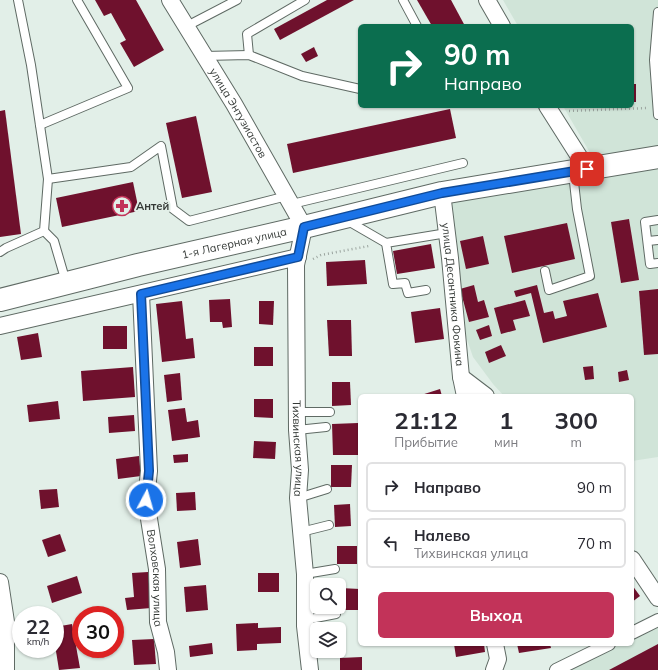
<!DOCTYPE html>
<html lang="ru">
<meta charset="utf-8">
<style>
:root{--surface:#fff;--page:#f2f2f3;--text:#2b2b33;--muted:#7c7c81;--line:#e1e1e2;--accent:#c23359}
body{margin:0;font-family:Mulish,sans-serif;background:var(--page);color:var(--text);height:100vh;display:flex;flex-direction:column;font-size:15px;white-space:nowrap}
*{box-sizing:border-box;margin:0}
p{font-size:13px;color:var(--muted)}
.icon{flex:none;width:22px;height:22px;fill:none;stroke:currentColor;stroke-width:2;stroke-linecap:round;stroke-linejoin:round}
.map{position:relative;flex:1;overflow:hidden}
.details{position:absolute;left:358px;top:394px;width:276px;height:252px;display:flex;flex-direction:column;background:var(--surface);border-radius:6px;box-shadow:0 1px 3px #0004}
.details>*{flex:none}
.banner{position:absolute;left:358px;top:24px;width:276px;height:84px;border-radius:6px;box-shadow:0 1px 3px #0004;background:#0b6e4f;color:#fff;overflow:hidden}
.fabs{position:absolute;left:310px;top:578px;display:grid;gap:8px}
.fabs a{display:grid;place-items:center;width:36px;height:36px;border-radius:6px;background:var(--surface);box-shadow:0 1px 3px #0004;font-size:20px}
.speed{position:absolute;left:12px;top:606px;display:flex;gap:8px;font-size:20px;font-weight:700;text-align:center}
.speed>*{display:grid;place-content:center;width:52px;height:52px;border-radius:50%;background:var(--surface);box-shadow:0 1px 3px #0004;line-height:1}
.speed small{font-size:10px;font-weight:400}
.speed .limit{border:6px solid #d22;background:#fff;color:#111}
.pin{position:absolute;display:grid;place-items:center;width:34px;height:34px;color:#fff;margin:-17px;border-radius:8px;box-shadow:0 2px 6px #0006}
.me{position:absolute;width:44px;margin:-22px;rotate:6deg;stroke-linejoin:round;filter:drop-shadow(0 0 3px #0008)}
.turn{display:flex;align-items:center;gap:14px;height:84px;padding:0 20px;font-size:18px}
.turn .icon{width:52px;height:52px;stroke-width:2.5}
.turn b{display:block;font-size:28px;line-height:34px}
.eta{display:flex;justify-content:space-evenly;align-items:center;height:68px;text-align:center}
.eta b{font-size:24px;font-weight:700;line-height:28px}
.action{display:flex;gap:8px;margin-top:auto;padding:8px 20px}
.action a{flex:1;height:46px;border-radius:6px;background:var(--accent);color:#fff;font-size:16px;font-weight:700;line-height:46px;text-align:center}
ul{padding:0;list-style:none}
li{display:flex;align-items:center;gap:12px;height:50px;margin:0 8px 6px;padding:0 12px;border:2px solid var(--line);border-radius:6px}
li div{flex:1}
li b{display:block;font-size:15px}
li em{font-style:normal}
.map>svg:first-child{display:block}
</style>
<div class="map">
<svg width="658" height="670" viewBox="0 0 658 670">
<rect width="100%" height="100%" fill="#e2efe8"/>
<!-- built -->
<g fill="#d0e4d8">
<path d="M503,0H658V151L593,158L563,106H632V26H518Z"/>
<path d="M658,166V457L632,461V396H504L493,384L473,357L462,325L446,203Z"/>
<path d="M658,625V670H561L617,644H632V637Z"/>
</g>
<!-- building -->
<g fill="#6f112d">
<path d="M95,0H136L164,50L134,67L120,43L126,40L111,13L104,16Z"/>
<path d="M327,0H354L280,40L274,29Z"/>
<path d="M417,0H451L465,26H432Z"/>
<path d="M314,47L318,56L306,62L301,54Z"/>
<rect x="632" y="84" width="4" height="18"/>
<path d="M450,109L456,138L293,173L287,144Z"/>
<path d="M5,110L21,234L0,237V111Z"/>
<path d="M196,116L212,192L182,198L166,123Z"/>
<path d="M133,182L139,211L62,227L56,198Z"/>
<path d="M629,219L639,280L621,283L611,222Z"/>
<path d="M567,223L575,259L512,273L504,236Z"/>
<path d="M483,236L489,264L466,269L460,241Z"/>
<path d="M431,244L435,268L397,274L393,251Z"/>
<path d="M365,260L367,284L327,286L326,262Z"/>
<path d="M474,285L478,302L484,300L489,317L469,322L460,289Z"/>
<path d="M537,285L544,313L553,311L555,319L567,316L563,301L598,293L607,327L543,343L531,293L516,297L514,291Z"/>
<path d="M658,289V354L644,355L639,291Z"/>
<path d="M230,299L232,327L223,328L222,322H210L209,300Z"/>
<path d="M525,300L530,316L513,320L516,330L501,334L494,308Z"/>
<path d="M182,301L186,339L193,338L195,358L162,362L156,304Z"/>
<path d="M259,301H274L273,325L259,324Z"/>
<path d="M440,308L444,339L415,343L411,312Z"/>
<path d="M327,320H351L352,356H329Z"/>
<path d="M489,325L492,336L480,340L476,330Z"/>
<rect x="103" y="326" width="24" height="23"/>
<path d="M38,333L42,357L21,360L17,337Z"/>
<path d="M501,345L506,356L489,363L485,352Z"/>
<rect x="254" y="347" width="19" height="19"/>
<path d="M593,366L594,379L585,380L583,367Z"/>
<path d="M133,367L135,397L83,401L81,371Z"/>
<path d="M627,370L629,380L619,382L618,372Z"/>
<path d="M180,373L182,400L167,402L164,375Z"/>
<path d="M332,382H350L351,405L332,406Z"/>
<path d="M440,389L442,396H418Z"/>
<path d="M254,399H273V418L254,417Z"/>
<path d="M58,401L60,419L29,422L27,405Z"/>
<path d="M185,408L187,422L198,420L200,437L172,441L168,410Z"/>
<path d="M134,415L135,431L109,433L108,417Z"/>
<path d="M358,423L359,455H333L332,424Z"/>
<path d="M254,441L276,442L275,459L253,458Z"/>
<path d="M188,454V462L174,463L173,455Z"/>
<path d="M139,456L141,476L118,479L116,459Z"/>
<path d="M331,465H352L351,487H331Z"/>
<path d="M57,489L59,507L41,509L39,490Z"/>
<path d="M195,492L196,510L177,511L176,493Z"/>
<path d="M350,504L351,526L335,527L334,505Z"/>
<path d="M60,534L66,551L48,557L42,540Z"/>
<path d="M198,539L201,565L180,568L177,542Z"/>
<rect x="337" y="546" width="20" height="18"/>
<path d="M148,572L151,608L127,610L125,598L134,597L132,573Z"/>
<rect x="258" y="573" width="21" height="19"/>
<path d="M77,576L82,593L52,603L47,586Z"/>
<path d="M206,585L208,610L186,612L184,587Z"/>
<path d="M632,585L640,596L632,602Z"/>
<path d="M340,588L360,589V610H340Z"/>
<path d="M258,623V628L281,627V643L257,644V650L237,651L236,624Z"/>
<path d="M72,624L80,668L59,670L55,645V627Z"/>
<path d="M154,639L156,664L134,665L132,640Z"/>
<path d="M212,643L213,654L190,657L189,646Z"/>
<path d="M454,644H484L485,652L456,657Z"/>
<path d="M517,644H550L551,648L519,653Z"/>
<path d="M658,644V670H609Z"/>
<path d="M362,657V670H340V658Z"/>
</g>
<g fill="none" stroke-linecap="round" stroke-linejoin="round">
<!-- service casing -->
<g stroke="#5f6a64" stroke-width="10">
<g id="service">
<path d="M18,0L31,65L48,179L131,167L161,146L173,209L189,221L287,196"/>
<path d="M403,0L417,26"/>
<path d="M658,12L654,60L658,115"/>
<path d="M187,26L237,0"/>
<path d="M249,55L247,34L305,0"/>
<path d="M204,56L249,55L302,76L360,89"/>
<path d="M40,125L128,88L77,0"/>
<path d="M292,204L463,163"/>
<path d="M658,220L645,222L650,264L658,263"/>
<path d="M348,221L386,243"/>
<path d="M44,231L54,241L66,282"/>
<path d="M648,241L658,240"/>
<path d="M0,252L6,248L44,231L48,179"/>
<path d="M545,271L549,290L590,276L577,209L573,173"/>
<path d="M426,290L408,293L405,283L393,284L386,243L447,233"/>
<path d="M297,412H330"/>
<path d="M297,430L326,427"/>
<path d="M298,498L327,489"/>
<path d="M301,532L329,525"/>
<path d="M305,574L335,569"/>
<path d="M305,620L336,614"/>
</g>
</g>
<!-- pedestrian casing -->
<g stroke="#5f6a64" stroke-width="14">
<g id="pedestrian">
<path d="M632,633L658,620"/>
<path d="M556,670L609,644"/>
</g>
</g>
<!-- minor casing -->
<g stroke="#5f6a64" stroke-width="18">
<g id="minor">
<path id="s1" d="M170,0L234,104L304,227L296,265L297,430L300,470L298,498L305,574V626L310,670"/>
<path d="M487,0L502,26"/>
<path d="M547,106L587,169"/>
<path id="s2" d="M442,193L450,258L461,377L465,396"/>
<path id="s3" d="M141,294L149,471L146,500L157,569L158,622L166,652L168,670"/>
<path d="M0,326L298,257"/>
<path d="M461,377L486,396"/>
<path d="M632,559L658,598"/>
<path d="M0,582L6,622V670"/>
<path d="M494,670L498,659L495,644"/>
</g>
</g>
<!-- secondary casing -->
<g stroke="#5f6a64" stroke-width="24">
<g id="secondary">
<path id="s4" d="M0,300L138,265L304,227L442,193L658,157"/>
</g>
</g>
<!-- path -->
<g stroke="#9ba49f" stroke-width="2.5" stroke-dasharray="1 3" stroke-linecap="butt">
<path d="M569,111L648,108"/>
<path d="M313,259L321,255L369,246"/>
</g>
<!-- service -->
<use href="#service" stroke="#fff" stroke-width="8"/>
<!-- pedestrian -->
<use href="#pedestrian" stroke="#fff" stroke-width="12"/>
<!-- minor -->
<use href="#minor" stroke="#fff" stroke-width="16"/>
<!-- secondary -->
<use href="#secondary" stroke="#fff" stroke-width="22"/>
</g>
<g fill="none" stroke-linecap="round" stroke-linejoin="round">
<!-- route casing -->
<g stroke="#114b97" stroke-width="10">
<path id="route" d="M146,500L149,471L141,294L298,257L304,227L442,193L587,169"/>
</g>
<!-- route -->
<use href="#route" stroke="#1a73e8" stroke-width="7"/>
</g>
<!-- icons -->
<defs>
<g id="pharmacy-ring" transform="scale(1)"><circle r="9.5" fill="#e2efe8" stroke="#c23359" stroke-width="1.5"/><path d="M-2-6h4v4h4v4h-4v4h-4v-4h-4v-4h4Z" fill="#c23359"/></g>
</defs>
<g fill-rule="evenodd">
<use href="#pharmacy-ring" x="122" y="206"/>
</g>
<g text-anchor="middle" dominant-baseline="central" stroke-width="4" stroke-linejoin="round" paint-order="stroke">
<!-- street labels -->
<g font-size="11" fill="#343936" stroke="#e2efe8">
<text stroke="none"><textPath href="#s1" startOffset="132">улица Энтузиастов</textPath></text>
<text stroke="none"><textPath href="#s4" startOffset="241">1-я Лагерная улица</textPath></text>
<text stroke="none"><textPath href="#s2" startOffset="102">улица Десантника Фокина</textPath></text>
<text stroke="none"><textPath href="#s1" startOffset="486">Тихвинская улица</textPath></text>
<text stroke="none"><textPath href="#s3" startOffset="285">Волховская улица</textPath></text>
</g>
<!-- poi labels -->
<g font-size="11" font-weight="bold" fill="#343936" stroke="#e2efe8" text-anchor="start">
<text x="136" y="206">Антей</text>
</g>
</g>
</svg>
<div class="fabs">
<a><svg class="icon" aria-label="search" viewBox="0 0 24 24"><circle cx="10" cy="10" r="6"/><path d="M15 15l6 6"/></svg></a>
<a><svg class="icon" aria-label="layers" viewBox="0 0 24 24"><path d="M12 4l9 5-9 5-9-5zM3 14l9 5 9-5"/></svg></a>
</div>
<div class="speed"><div>22<small>km/h</small></div><div class="limit">30</div></div>
<div class="pin" style="left:587px;top:169px;background:#d93025"><svg class="icon" aria-label="arrive" viewBox="0 0 24 24"><path d="M6 21V4h12l-3 4 3 4H6"/></svg></div>
<svg class="me" style="left:146px;top:500px" viewBox="-20 -20 40 40"><circle r="17" fill="#1a73e8" stroke="#fff" stroke-width="3"/><path d="M0-11L8 9 0 5-8 9z" fill="#fff"/></svg>
<div class="banner">
<div class="turn"><svg class="icon" aria-label="right" viewBox="0 0 24 24"><path d="M7 20v-9h11M14 6l5 5-5 5"/></svg><div><b>90 m</b>Направо</div></div>
</div>
<section class="details">
<div class="eta">
<div><b>21:12</b><p>Прибытие</p></div>
<div><b>1</b><p>мин</p></div>
<div><b>300</b><p>m</p></div>
</div>
<ul>
<li><svg class="icon" aria-label="right" viewBox="0 0 24 24"><path d="M7 20v-9h11M14 6l5 5-5 5"/></svg><div><b>Направо</b></div><em>90 m</em></li>
<li><svg class="icon" aria-label="left" viewBox="0 0 24 24"><path d="M17 20v-9H6M10 6l-5 5 5 5"/></svg><div><b>Налево</b><p>Тихвинская улица</p></div><em>70 m</em></li>
</ul>
<div class="action"><a>Выход</a></div>
</section>
</div>
